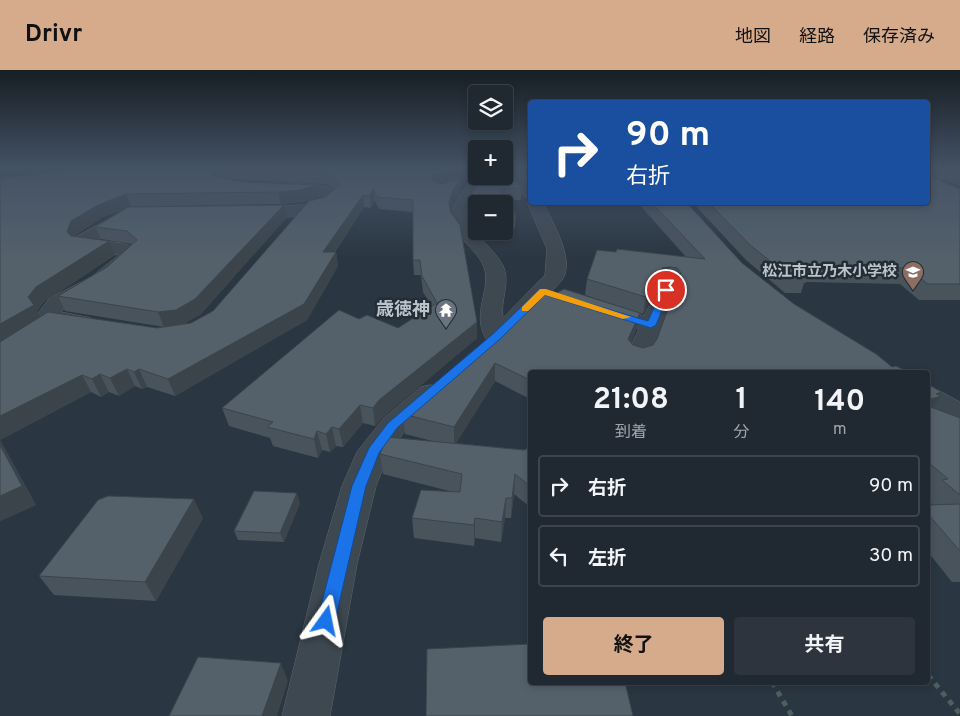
<!DOCTYPE html>
<html lang="ja">
<meta charset="utf-8">
<style>
:root{--surface:#202831;--page:#2d343d;--text:#f1f3f6;--muted:#a2a6ab;--line:#3d444d;--accent:#d6ab8b}
body{margin:0;font-family:Overpass,"Noto Sans JP",sans-serif;background:var(--page);color:var(--text);height:100vh;display:flex;flex-direction:column;font-size:19px;white-space:nowrap}
*{box-sizing:border-box;margin:0}
p{font-size:16px;color:var(--muted)}
.icon{flex:none;width:28px;height:28px;fill:none;stroke:currentColor;stroke-width:2;stroke-linecap:round;stroke-linejoin:round}
.map{position:relative;flex:1;overflow:hidden}
.drawer{position:absolute;left:528px;top:300px;width:402px;height:315px;display:flex;flex-direction:column;background:var(--surface);border-radius:5px;box-shadow:0 2px 8px #0003,0 0 0 1px var(--line)}
.drawer>*{flex:none}
.guide{position:absolute;left:528px;top:30px;width:402px;height:105px;border-radius:5px;box-shadow:0 2px 8px #0003,0 0 0 1px var(--line);background:#1a4fa0;color:#fff;overflow:hidden}
.controls{position:absolute;left:468px;top:15px;display:grid;gap:10px}
.controls a{display:grid;place-items:center;width:45px;height:45px;border-radius:5px;background:var(--surface);box-shadow:0 2px 8px #0003,0 0 0 1px var(--line);font-size:25px}
.pin{position:absolute;display:grid;place-items:center;width:42px;height:42px;color:#fff;margin:-21px;border:2px solid #fff;border-radius:50%;box-shadow:0 1px 5px #0007}
.me{position:absolute;width:55px;margin:-28px;rotate:12deg;stroke-linejoin:round;filter:drop-shadow(0 0 4px #0008)}
.turn{display:flex;align-items:center;gap:18px;height:105px;padding:0 15px;font-size:22px}
.turn .icon{width:65px;height:65px;stroke-width:2.5}
.turn b{display:block;font-size:35px;line-height:42px}
.eta{display:flex;justify-content:space-evenly;align-items:center;height:85px;text-align:center}
.eta b{font-size:30px;font-weight:700;line-height:35px}
.primary-button{display:flex;gap:10px;margin-top:auto;padding:10px 15px}
.primary-button a{flex:1;height:58px;border-radius:5px;background:var(--accent);color:#111;font-size:20px;font-weight:700;line-height:58px;text-align:center}
.primary-button a+a{background:var(--page);color:var(--text)}
ul{padding:0;list-style:none}
li{display:flex;align-items:center;gap:15px;height:62px;margin:0 10px 8px;padding:0 5px;border:2px solid var(--line);border-radius:5px}
li div{flex:1}
li b{display:block;font-size:19px}
li em{font-style:normal}
header{display:flex;align-items:center;gap:30px;box-sizing:border-box;height:70px;padding:0 25px;background:var(--accent);color:#111}
header strong{font-size:24px}
nav{display:flex;gap:28px;margin-inline-start:auto;font-size:18px}
.map>svg:first-child{display:block}
</style>
<header>
<strong>Drivr</strong>
<nav><a>地図</a><a>経路</a><a>保存済み</a></nav>
</header>
<div class="map">
<svg width="960" height="646" viewBox="0 0 960 646">
<rect width="100%" height="100%" fill="#2a3641"/>
<g fill="none" stroke-linecap="round" stroke-linejoin="round">
<!-- street casing -->
<g stroke="#5c666e" stroke-width="1">
<g id="street">
<path d="M224,99H237L229,110C254,116 315,110 333,119C336,121 338,125 340,128C326,148 264,151 241,145L239,142L247,137L304,135L325,127L319,124L246,122L217,116L215,108Z"/>
<path d="M509,99H521L530,113V128L525,127Z"/>
<path d="M928,99H942L960,106V115L928,103Z"/>
<path d="M479,106H496C490,114 480,118 474,127C453,158 494,173 504,198C510,214 500,231 503,248L545,205L547,179L527,132L530,129V132H543C552,152 576,190 562,210L515,262L507,264L504,272L496,274L488,272C470,246 490,223 485,201C480,176 442,165 454,135C460,123 469,113 479,106Z"/>
<path d="M129,138L135,140L137,143L135,146L95,171C108,172 132,171 140,183L114,209L71,232L61,242L91,248L94,253L91,258C75,262 48,257 38,243L50,228L91,207L119,185L78,178L75,174L78,166Z"/>
<path d="M666,214L673,216L676,220L652,286L648,291L639,294L630,291L626,286L639,259L594,245L591,240L594,235L602,233L644,246L659,216Z"/>
<path d="M431,315L441,317L445,323L403,363L388,385L376,416L357,494L330,646H282L319,494L342,416L357,382L383,349L421,317Z"/>
<path d="M928,318L938,320L960,332V353L950,350L928,337Z"/>
</g>
</g>
<!-- path -->
<g stroke="#4d6060" stroke-width="5" stroke-dasharray="5.5 5.5" stroke-linecap="butt">
<path d="M928,605L960,644"/>
<path d="M772,612L792,646"/>
</g>
<!-- street -->
<use href="#street" fill="#3e4851" fill-rule="evenodd"/>
</g>
<!-- wall -->
<g fill="#48535c" fill-rule="evenodd">
<path d="M0,99H222L214,107L243,112L318,115L320,127L303,132L281,134L130,137L287,147L200,245L183,254L191,253L213,241L325,127L335,119L334,118L325,114L232,109L230,99H476V105L451,111L461,121L453,132L451,142L477,252V268L382,348L375,356L363,353L343,377L336,376L330,382L322,380L318,388L273,376L270,368L229,356L222,338L359,249L398,258L431,236L423,222L421,205H414L413,190V142L379,139L375,131L371,138L364,137L335,182H336L338,196L307,250L175,326L147,317L142,319L135,316L119,326L109,322L101,327L91,322L0,370L36,435L0,451ZM125,139L95,157L101,169L132,174L107,197L58,226L65,241L164,257L157,258L40,247L37,241L44,232L115,185L109,171L76,167L77,164L103,147Z"/>
<path d="M928,99H960V109L940,110L960,119V230H919L900,214L806,212V213H804L801,223H785L746,190L692,132H928Z"/>
<path d="M486,106L521,118V130H507L516,145L515,158H504V134H476V160L470,147V135Z"/>
<path d="M637,132H686L742,193L794,234L892,297L908,302H530V329L495,311L456,373L524,380L530,377V437L514,424L511,448H505L501,472L475,468L474,476L414,468L412,448L449,421L383,404L380,384L436,372L405,364L403,344L547,219L636,260L631,273L633,275L643,278L653,275L657,269L676,217L674,214L667,212L658,214L643,244L585,225L587,209L616,182L686,187Z"/>
<path d="M928,314L941,322L933,338L960,348V512H952L928,482V435H933L928,430L930,426L928,423Z"/>
<path d="M300,433L284,472L238,470L234,461Z"/>
<path d="M203,448L156,531L54,525L39,506Z"/>
</g>
<!-- shaded-wall -->
<g fill="#3b444b">
<path d="M0,99H78L0,109Z"/>
<path d="M211,99H222L214,107Z"/>
<path d="M457,99H476V105L434,116L432,109L434,105Z"/>
<path d="M461,109V121L453,132L450,146L449,133L453,120Z"/>
<path d="M318,115L320,127L303,132L281,134L278,122Z"/>
<path d="M373,119L375,131L371,138L370,126Z"/>
<path d="M126,124L131,136L103,147L77,164L74,175L67,162L71,151L98,135Z"/>
<path d="M363,125L364,137L325,196L323,182Z"/>
<path d="M284,135L287,147L200,245L181,255L164,257L158,242Z"/>
<path d="M109,171L115,185L44,232L37,241L43,251L0,277V254L28,227L36,217Z"/>
<path d="M336,182L338,196L307,250L175,326L168,309Z"/>
<path d="M670,197L667,212L658,214L643,244L646,227L662,198Z"/>
<path d="M640,243L636,260L625,287L628,269Z"/>
<path d="M477,252V268L382,348L375,356L373,338L379,330Z"/>
<path d="M495,293V311L454,376V357Z"/>
<path d="M127,299L135,316L119,326L110,308Z"/>
<path d="M139,299L147,317L142,319L134,302Z"/>
<path d="M100,304L109,322L101,327L92,309Z"/>
<path d="M82,305L91,322L0,370L36,435L0,451V346Z"/>
<path d="M941,322L938,327L941,326L929,345L928,346V330L936,324Z"/>
<path d="M360,335L363,353L343,377L339,359Z"/>
<path d="M332,357L336,376L330,382L326,364Z"/>
<path d="M317,361L322,380L318,388L314,369Z"/>
<path d="M515,404L514,424L511,448L512,428Z"/>
<path d="M297,423L300,433L284,472L280,463Z"/>
<path d="M506,428L505,448L501,472L502,452Z"/>
<path d="M194,429L203,448L156,531L145,512Z"/>
<path d="M475,448V468L474,476V455Z"/>
<path d="M281,593L288,611L277,646H262Z"/>
</g>
<!-- building -->
<g fill="#54616b" stroke="#3b444b">
<path d="M77,99H211L213,106L243,112L318,115L300,120L278,122L126,124L98,135L71,151L67,162L71,166L109,171L36,217L28,227L34,235L0,254V109Z"/>
<path d="M249,99H457L434,105L432,109L440,114L461,109L453,120L449,133L451,143L460,155L477,252L379,330L373,338L360,335L339,359L332,357L326,364L317,361L314,369L267,357L273,352L222,338L339,240L359,249L367,245L398,258L437,233L422,206L420,190H413V130L377,127L373,119L370,126L363,125L323,182H336L304,234L168,309L139,299L134,302L127,299L110,308L100,304L92,309L82,305L0,346V272L48,242L157,258L191,253L213,241L309,131L325,127L340,115L332,106L323,103Z"/>
<path d="M504,99H508L521,118L500,119L516,145H504V134H476V147L470,135L471,126L478,113L486,106H504Z"/>
<path d="M928,99H935L942,102H928Z"/>
<path d="M928,105L960,119V214H928L907,198L811,196L812,197H798L807,207H790L750,175L708,132H928Z"/>
<path d="M651,132H686L742,193L794,234L876,284L892,297L896,296L908,302H530V310L495,293L454,357L403,344L547,219L557,223L564,219L640,243L628,269L633,275L643,278L653,275L657,269L681,203L677,198L670,197L662,198L646,227L587,209L597,180L616,182L617,179L705,189Z"/>
<path d="M284,135L195,229L176,240L158,242L58,226L107,197L137,170L127,161L95,157L128,137Z"/>
<path d="M928,314L941,322L936,324L941,326L928,330Z"/>
<path d="M928,336L960,348V425L942,410L948,409L928,392Z"/>
<path d="M387,367L524,380L530,377V416L515,404L512,428H506L502,452L475,448L474,455L412,448L421,420L460,422L462,404L380,384Z"/>
<path d="M0,375L22,416L0,426Z"/>
<path d="M254,421L297,423L280,463L234,461Z"/>
<path d="M108,426L194,429L145,512L39,506L98,430Z"/>
<path d="M960,434V481L928,444V435Z"/>
<path d="M530,574V612H625L633,646H426L427,579Z"/>
<path d="M198,587L281,593L262,646H169Z"/>
</g>
<!-- sky -->
<linearGradient id="sky" x2="0" y2="1"><stop stop-color="#171e24"/><stop offset="0.52" stop-color="#445265"/><stop offset="1" stop-color="#445265" stop-opacity="0"/></linearGradient>
<rect width="960" height="189" fill="url(#sky)"/>
<!-- route -->
<path fill="#1a73e8" stroke="#114b97" d="M666,218L670,220L656,255L651,258L545,225L500,269L397,358L379,383L366,416L335,551L332,557L326,559L320,557L317,551L352,416L369,378L388,353L493,264L540,219L648,251L662,220Z"/>
<!-- slow -->
<path fill="#f59e0b" d="M540,219H546L631,247L623,249L545,225L528,241H522V237Z"/>
<!-- icons -->
<defs>
<g id="school-pin" transform="scale(1.125)"><path d="M0 17L-7.5 6A9.5 9.5 0 1 1 7.5 6Z" fill="#8d6e63" stroke="#232d36"/><path d="M0-5L7-2L0 1L-7-2ZM-4 1L0 2.5L4 1V4Q0 6-4 4Z" fill="#fff"/></g>
<g id="temple-pin" transform="scale(1.125)"><path d="M0 17L-7.5 6A9.5 9.5 0 1 1 7.5 6Z" fill="#6b7280" stroke="#232d36"/><path d="M0-6L5-2H3V0L6.5 2.5H4V6H1.5V3h-3V6H-4V2.5H-6.5L-3 0V-2H-5Z" fill="#fff"/></g>
</defs>
<g fill-rule="evenodd">
<use href="#school-pin" x="913" y="202"/>
<use href="#temple-pin" x="446" y="240"/>
</g>
<g text-anchor="middle" dominant-baseline="central" stroke-width="5" stroke-linejoin="round" paint-order="stroke">
<!-- far-poi labels -->
<g font-size="15" font-weight="bold" fill="#bbc3cb" stroke="#232d36" text-anchor="end">
<text x="897" y="202">松江市立乃木小学校</text>
</g>
<!-- poi labels -->
<g font-size="18" font-weight="bold" fill="#bbc3cb" stroke="#232d36" text-anchor="end">
<text x="430" y="240">歳徳神</text>
</g>
</g>
</svg>
<div class="controls">
<a><svg class="icon" aria-label="layers" viewBox="0 0 24 24"><path d="M12 4l9 5-9 5-9-5zM3 14l9 5 9-5"/></svg></a>
<a>+</a>
<a>−</a>
</div>
<div class="pin" style="left:666px;top:220px;background:#d93025"><svg class="icon" aria-label="arrive" viewBox="0 0 24 24"><path d="M6 21V4h12l-3 4 3 4H6"/></svg></div>
<svg class="me" style="left:326px;top:551px" viewBox="-20 -20 40 40"><path d="M0-17L14 15 0 8-14 15z" fill="#1a73e8" stroke="#fff" stroke-width="4"/></svg>
<div class="guide">
<div class="turn"><svg class="icon" aria-label="right" viewBox="0 0 24 24"><path d="M7 20v-9h11M14 6l5 5-5 5"/></svg><div><b>90 m</b>右折</div></div>
</div>
<section class="drawer">
<div class="eta">
<div><b>21:08</b><p>到着</p></div>
<div><b>1</b><p>分</p></div>
<div><b>140</b><p>m</p></div>
</div>
<ul>
<li><svg class="icon" aria-label="right" viewBox="0 0 24 24"><path d="M7 20v-9h11M14 6l5 5-5 5"/></svg><div><b>右折</b></div><em>90 m</em></li>
<li><svg class="icon" aria-label="left" viewBox="0 0 24 24"><path d="M17 20v-9H6M10 6l-5 5 5 5"/></svg><div><b>左折</b></div><em>30 m</em></li>
</ul>
<div class="primary-button"><a>終了</a><a>共有</a></div>
</section>
</div>
